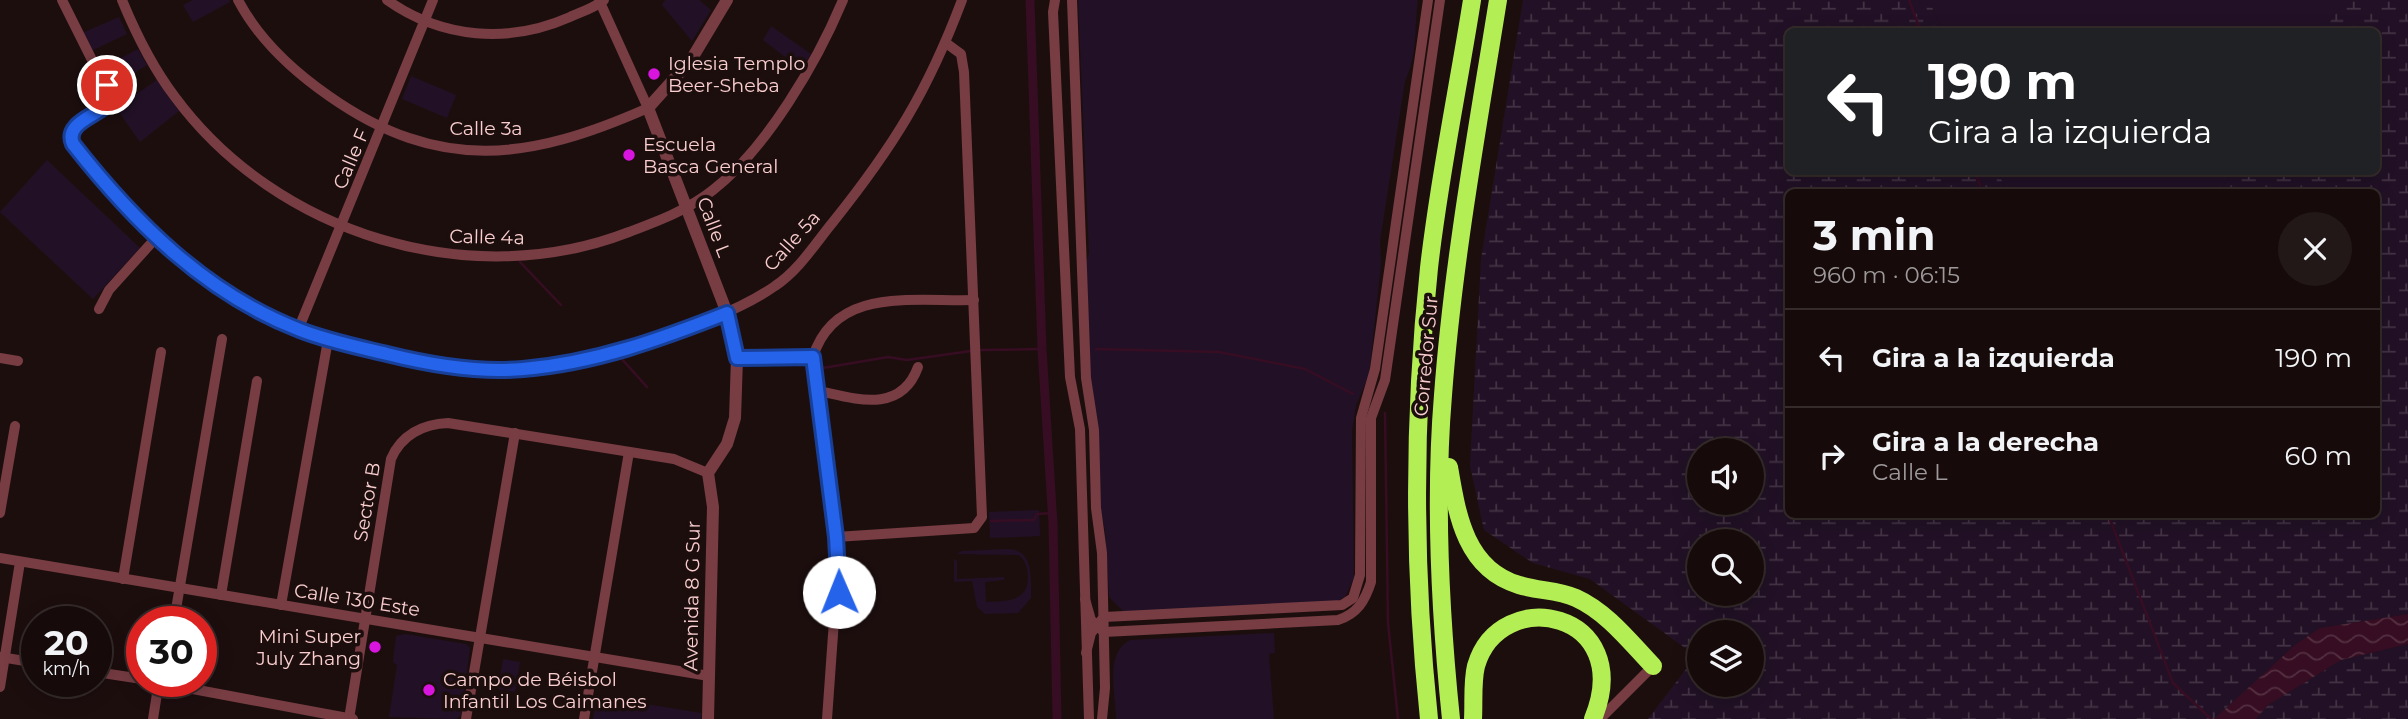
<!DOCTYPE html>
<html lang="es">
<meta charset="utf-8">
<style>
:root{--surface:#160a0a;--page:#231818;--text:#f1f3f6;--muted:#9e9a9c;--line:#352b2b}
body{margin:0;font-family:Montserrat,sans-serif;background:var(--page);color:var(--text);height:100vh;display:flex;flex-direction:column;font-size:26px;white-space:nowrap}
*{box-sizing:border-box;margin:0}
p{font-size:23px;color:var(--muted)}
.icon{flex:none;width:38px;height:38px;fill:none;stroke:currentColor;stroke-width:2;stroke-linecap:round;stroke-linejoin:round}
.map{position:relative;flex:1;overflow:hidden}
.sheet{position:absolute;left:1785px;top:189px;width:595px;height:329px;display:flex;flex-direction:column;background:var(--surface);border-radius:10px;box-shadow:0 4px 18px #0003,0 0 0 2px var(--line)}
.sheet>*{flex:none}
.top-card{position:absolute;left:1785px;top:28px;width:595px;height:147px;border-radius:10px;box-shadow:0 4px 18px #0003,0 0 0 2px var(--line);background:#202124;color:#fff;overflow:hidden}
.controls{position:absolute;left:1687px;top:438px;display:grid;gap:14px}
.controls a{display:grid;place-items:center;width:77px;height:77px;border-radius:50%;background:var(--surface);box-shadow:0 4px 18px #0003,0 0 0 2px var(--line);font-size:35px}
.speed{position:absolute;left:21px;top:606px;display:flex;gap:14px;font-size:35px;font-weight:700;text-align:center}
.speed>*{display:grid;place-content:center;width:91px;height:91px;border-radius:50%;background:var(--surface);box-shadow:0 4px 18px #0003,0 0 0 2px var(--line);line-height:1}
.speed small{font-size:18px;font-weight:400}
.speed .limit{border:10px solid #d22;background:#fff;color:#111}
.pin{position:absolute;display:grid;place-items:center;width:60px;height:60px;color:#fff;margin:-30px;border:4px solid #fff;border-radius:50%;box-shadow:0 2px 7px #0007}
.me{position:absolute;width:77px;margin:-38px;rotate:359deg;stroke-linejoin:round;filter:drop-shadow(0 0 5px #0008)}
.turn{display:flex;align-items:center;gap:24px;height:147px;padding:0 28px;font-size:32px}
.turn .icon{width:91px;height:91px;stroke-width:2.5}
.turn b{display:block;font-size:49px;line-height:60px}
.round{display:grid;place-items:center;flex:none;width:74px;height:74px;border-radius:37px;background:var(--page)}
.summary{display:flex;align-items:center;justify-content:space-between;height:119px;padding:0 28px}
h1{font-size:42px;font-weight:700;line-height:52px}
ul{padding:0;list-style:none}
li{display:flex;align-items:center;gap:21px;height:98px;padding:0 28px;border-top:2px solid var(--line)}
li div{flex:1}
li b{display:block;font-size:26px}
li em{font-style:normal}
.map>svg:first-child{display:block}
</style>
<div class="map">
<svg width="2408" height="719" viewBox="0 0 2408 719">
<defs>
<pattern id="wetland-marsh" width="20" height="14" patternUnits="userSpaceOnUse" patternTransform="scale(1.75)"><rect width="20" height="14" fill="#221126"/><path d="M1 5h8M5 5V1M11 12h8M15 12V8" fill="none" stroke="#433244"/></pattern>
<pattern id="water-waves" width="16" height="10" patternUnits="userSpaceOnUse" patternTransform="scale(1.75)"><rect width="16" height="10" fill="#360d22"/><path d="M0 5q4-4 8 0t8 0" fill="none" stroke="#542f41"/></pattern>
</defs>
<rect width="100%" height="100%" fill="#1d0e0e"/>
<!-- grass -->
<g fill="#221126">
<path d="M193,0H229L230,2L193,22L183,5Z"/>
<path d="M665,0H699L711,10L692,41L662,5Z"/>
<path d="M1078,0H1418C1414,28 1418,54 1405,81L1380,241L1381,264L1369,375L1356,405L1352,431L1354,578L1345,597L1336,602L1124,612L1109,597L1105,530L1100,508L1089,381L1084,271L1089,253Z"/>
<path d="M1929,0H2345L2324,32L1942,31Z"/>
<path d="M119,17L127,34L91,51L82,33Z"/>
<path d="M771,26L811,54L802,70L763,40Z"/>
<path d="M138,49L147,65L114,86L104,67Z"/>
<path d="M411,76L456,95L447,118L402,99Z"/>
<path d="M157,80L179,111L140,142L116,108Z"/>
<path d="M47,160L140,248L93,299L0,212Z"/>
<path d="M1998,172H2233L2219,192H2007Z"/>
<path d="M1039,510L1040,536L990,538L989,512Z"/>
<path d="M1008,549C1034,550 1031,578 1031,598L1018,613L985,614L977,607L972,581L954,582V559L957,561V579L1004,577V580L985,582L986,602C1006,601 1029,602 1028,576C1027,566 1026,562 1019,555L957,554L962,551Z"/>
<path d="M1274,633L1275,653L1269,654L1274,719H1116C1116,695 1104,653 1130,640Z"/>
<path d="M405,634L466,644L470,648L461,715L456,719L389,717L397,665L393,662L396,636Z"/>
<path d="M503,659L520,662L515,692L498,689Z"/>
<path d="M597,696L701,713V719H593Z"/>
</g>
<!-- wetland -->
<g fill="url(#wetland-marsh)" fill-rule="evenodd">
<path d="M1523,0H1929L1942,31L1788,32V172H1998L2007,192H1788V514H2376V192H2219L2233,172H2376V32L2324,31L2345,0H2408V614L2320,628L2295,645L2214,719H1648L1696,656L1590,579L1533,563L1484,530L1470,466L1481,259ZM1699,450H1752V502H1699ZM1699,541H1752V593H1699ZM1699,632H1752V684H1699Z"/>
<path d="M2408,644V719H2256L2268,705L2341,660Z"/>
</g>
<!-- water -->
<path fill="url(#water-waves)" d="M2408,614V644L2341,660L2268,705L2256,719H2214L2295,645L2320,628Z"/>
<g fill="none" stroke-linecap="round" stroke-linejoin="round">
<!-- stream -->
<g stroke="#360d22" stroke-width="2.5">
<path d="M1909,0L1921,32"/>
<path d="M1975,172L1983,192"/>
<path d="M520,262L561,305"/>
<path d="M1096,349L1219,352L1305,369L1353,394"/>
<path d="M981,350L1042,349"/>
<path d="M620,357L647,387"/>
<path d="M823,368L888,357L907,360L971,351"/>
<path d="M1385,413L1388,623L1398,719"/>
<path d="M2108,514L2173,683L2211,719"/>
<path d="M991,521L1034,520L1037,514L1052,513"/>
</g>
<!-- canal -->
<path stroke="#360d22" stroke-width="9" d="M1030,0L1042,349L1053,524L1057,719"/>
<!-- minor -->
<g stroke="#773d43" stroke-width="10">
<path d="M62,0L110,96L106,107L73,129L71,139C83,166 109,189 129,210C208,298 309,342 424,361C456,367 488,371 521,369C577,365 636,350 688,329C718,316 748,305 775,286C799,270 815,244 833,222C893,147 928,91 962,0"/>
<path d="M122,0C136,34 153,68 175,97C276,234 470,294 629,232C658,221 688,210 713,190C767,148 817,62 843,0"/>
<path d="M238,0C259,40 293,71 329,96C440,174 530,160 648,108L599,0"/>
<path d="M387,0C442,39 509,44 570,17C581,12 594,8 604,0"/>
<path d="M1055,0L1053,12L1070,377L1080,429L1089,719"/>
<path d="M1072,0L1086,378L1094,430L1096,508L1102,553L1105,688L1102,719"/>
<path d="M99,309L109,290L155,239"/>
<path d="M298,330L433,0"/>
<path d="M0,358L18,361"/>
<path d="M737,358L813,357"/>
<path d="M819,391C856,399 901,414 918,367"/>
<path d="M0,513L15,426"/>
<path d="M836,537L974,528L982,517L964,72L961,54L946,43"/>
<path d="M0,558L709,676"/>
<path d="M123,579L161,352"/>
<path d="M221,595L257,381"/>
<path d="M1085,599L1091,620L1104,632L1338,620C1357,614 1365,601 1371,582V418L1385,380L1440,0"/>
<path d="M281,605L328,340"/>
<path d="M174,621L222,339"/>
<path d="M1086,653L1091,633L1104,617L1342,605L1353,598L1360,575L1361,418L1375,369L1428,0"/>
<path d="M0,657L37,663"/>
<path d="M96,672L142,679"/>
<path d="M150,681L353,719"/>
<path d="M0,687L20,562"/>
<path d="M153,719L159,681"/>
<path d="M349,719L391,459C401,435 423,424 448,423L674,459L708,473"/>
<path d="M466,719L515,433"/>
<path d="M584,719L629,452"/>
<path d="M827,719L838,564L813,357C835,286 914,302 974,300"/>
<path d="M1600,719L1653,666"/>
</g>
<!-- tertiary -->
<path stroke="#773d43" stroke-width="12" d="M708,719L713,507L708,473L727,444L735,418L737,358L727,313L648,108L691,60L727,0"/>
<!-- motorway -->
<g stroke="#b3ef54" stroke-width="18">
<path d="M1449,467C1457,514 1465,569 1519,585C1538,591 1558,590 1576,598C1607,612 1630,642 1653,666"/>
<path d="M1429,719C1413,568 1413,419 1429,268C1439,178 1458,89 1472,0"/>
<path d="M1451,719C1440,612 1434,503 1443,395C1453,262 1477,131 1498,0"/>
<path d="M1473,719C1474,702 1472,682 1476,666C1500,583 1637,611 1593,719"/>
</g>
</g>
<g fill="none" stroke-linecap="round" stroke-linejoin="round">
<!-- route casing -->
<g stroke="#184099" stroke-width="18">
<path id="route" d="M107,85L109,103C97,116 64,123 73,144C134,222 206,294 300,330C328,341 358,347 387,354C431,365 478,373 523,369C595,363 661,339 727,313L737,358L813,357L836,537L839,592"/>
</g>
<!-- route -->
<use href="#route" stroke="#2563eb" stroke-width="12"/>
</g>
<!-- markers -->
<g fill="#d815df" stroke="#1d0e0e" stroke-width="2.5">
<circle cx="654" cy="74" r="7"/>
<circle cx="629" cy="155" r="7"/>
<circle cx="375" cy="647" r="7"/>
<circle cx="429" cy="690" r="7"/>
</g>
<g text-anchor="middle" dominant-baseline="central" stroke-width="7" stroke-linejoin="round" paint-order="stroke">
<!-- poi labels -->
<g font-size="19" fill="#facecf" stroke="#1d0e0e" text-anchor="start">
<text x="668" y="63">Iglesia Templo<tspan x="668" dy="22">Beer-Sheba</tspan></text>
<text x="643" y="144">Escuela<tspan x="643" dy="22">Basca General</tspan></text>
<text x="361" y="636" text-anchor="end">Mini Super<tspan x="361" dy="22">July Zhang</tspan></text>
<text x="443" y="679">Campo de Béisbol<tspan x="443" dy="22">Infantil Los Caimanes</tspan></text>
</g>
<!-- street labels -->
<g font-size="19" fill="#facecf" stroke="#1d0e0e">
<text x="486" y="128">Calle 3a</text>
<text transform="translate(351 159) rotate(-67)">Calle F</text>
<text transform="translate(714 227) rotate(69)">Calle L</text>
<text transform="translate(487 237) rotate(1)">Calle 4a</text>
<text transform="translate(792 241) rotate(-48)">Calle 5a</text>
<text transform="translate(1426 356) rotate(-85)">Corredor Sur</text>
<text transform="translate(367 502) rotate(-80)">Sector B</text>
<text transform="translate(692 596) rotate(-89)">Avenida 8 G Sur</text>
<text transform="translate(357 600) rotate(9)">Calle 130 Este</text>
</g>
</g>
</svg>
<div class="controls">
<a><svg class="icon" aria-label="sound" viewBox="0 0 24 24"><path d="M4 9h4l5-4v14l-5-4H4zM17 9q2 3 0 6"/></svg></a>
<a><svg class="icon" aria-label="search" viewBox="0 0 24 24"><circle cx="10" cy="10" r="6"/><path d="M15 15l6 6"/></svg></a>
<a><svg class="icon" aria-label="layers" viewBox="0 0 24 24"><path d="M12 4l9 5-9 5-9-5zM3 14l9 5 9-5"/></svg></a>
</div>
<div class="speed"><div>20<small>km/h</small></div><div class="limit">30</div></div>
<div class="pin" style="left:107px;top:85px;background:#d93025"><svg class="icon" aria-label="arrive" viewBox="0 0 24 24"><path d="M6 21V4h12l-3 4 3 4H6"/></svg></div>
<svg class="me" style="left:839px;top:592px" viewBox="-20 -20 40 40"><circle r="19" fill="#fff"/><path d="M0-13L10 11 0 6-10 11z" fill="#2563eb"/></svg>
<div class="top-card">
<div class="turn"><svg class="icon" aria-label="left" viewBox="0 0 24 24"><path d="M17 20v-9H6M10 6l-5 5 5 5"/></svg><div><b>190 m</b>Gira a la izquierda</div></div>
</div>
<section class="sheet">
<div class="summary"><div><h1>3 min</h1><p>960 m · 06:15</p></div><a class="round"><svg class="icon" aria-label="close" viewBox="0 0 24 24"><path d="M6 6l12 12M18 6L6 18"/></svg></a></div>
<ul>
<li><svg class="icon" aria-label="left" viewBox="0 0 24 24"><path d="M17 20v-9H6M10 6l-5 5 5 5"/></svg><div><b>Gira a la izquierda</b></div><em>190 m</em></li>
<li><svg class="icon" aria-label="right" viewBox="0 0 24 24"><path d="M7 20v-9h11M14 6l5 5-5 5"/></svg><div><b>Gira a la derecha</b><p>Calle L</p></div><em>60 m</em></li>
</ul>
</section>
</div>
